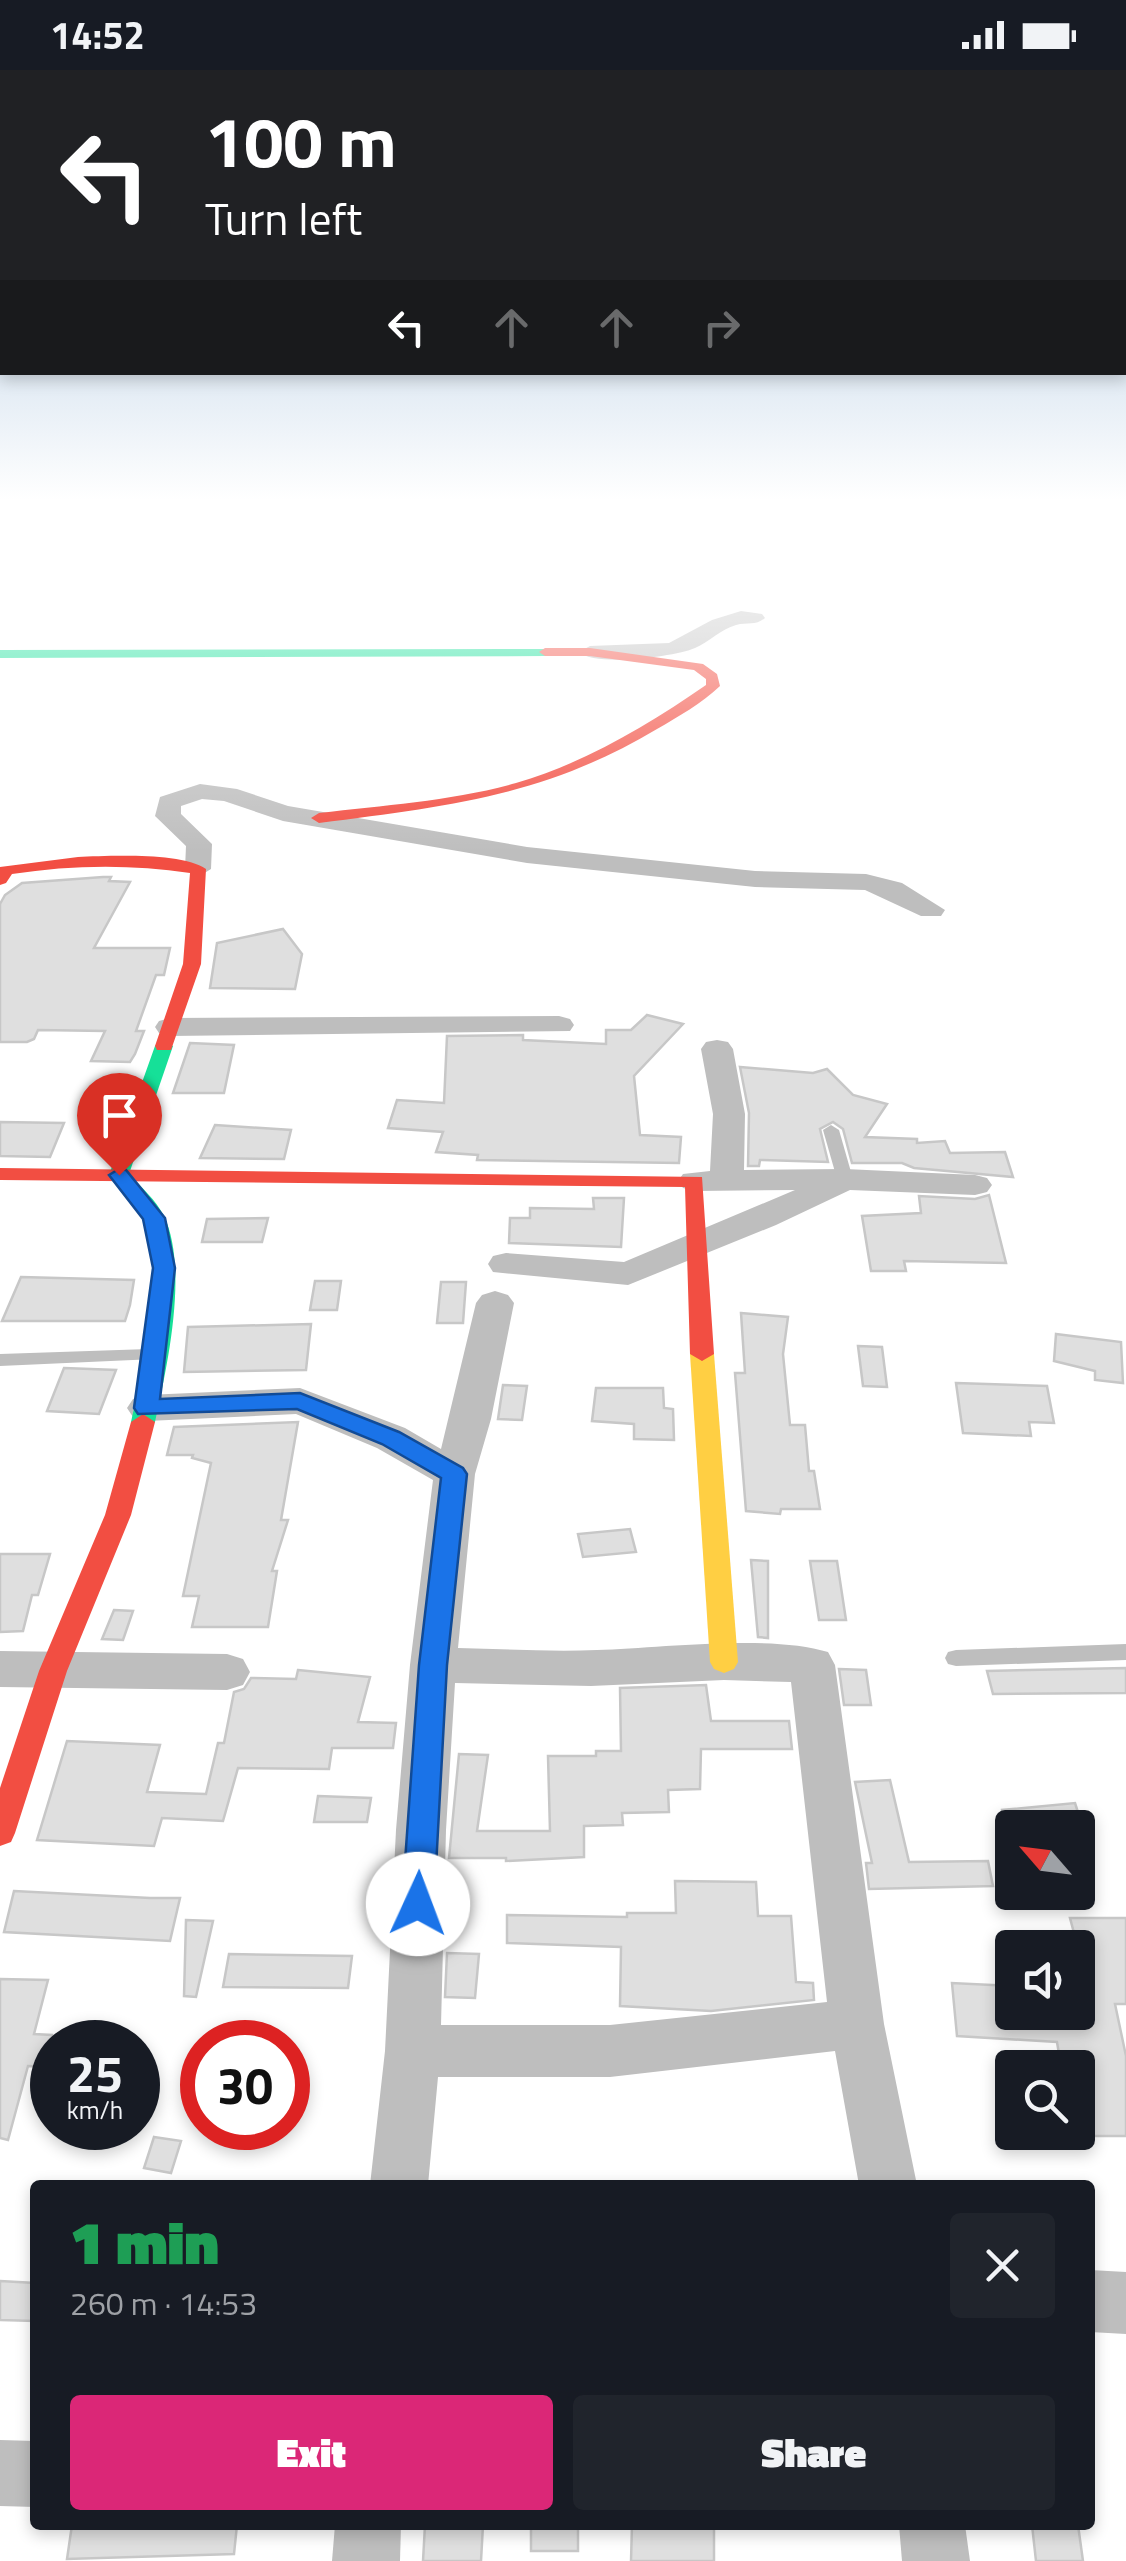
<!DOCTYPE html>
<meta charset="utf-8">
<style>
:root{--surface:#171b24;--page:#20242c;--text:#f1f3f6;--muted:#9ea1a6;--accent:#db2777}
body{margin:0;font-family:"Titillium Web",sans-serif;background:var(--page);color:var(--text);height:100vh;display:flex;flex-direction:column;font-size:38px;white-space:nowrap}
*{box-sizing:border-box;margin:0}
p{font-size:32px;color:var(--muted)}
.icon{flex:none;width:55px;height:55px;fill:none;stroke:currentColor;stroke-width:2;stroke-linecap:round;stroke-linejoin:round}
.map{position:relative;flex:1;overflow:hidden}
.sheet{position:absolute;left:30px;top:2110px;width:1065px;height:350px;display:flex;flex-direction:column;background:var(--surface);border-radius:10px;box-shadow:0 5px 15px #0003}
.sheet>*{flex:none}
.hud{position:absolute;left:0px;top:0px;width:1128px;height:305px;box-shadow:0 5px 15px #0003;background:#202124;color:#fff;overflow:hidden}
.needle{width:65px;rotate:298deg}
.controls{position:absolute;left:995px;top:1740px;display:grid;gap:20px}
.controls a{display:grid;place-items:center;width:100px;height:100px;border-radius:10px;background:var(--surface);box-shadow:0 5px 15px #0003;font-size:50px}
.speed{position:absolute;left:30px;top:1950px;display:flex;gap:20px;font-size:50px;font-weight:700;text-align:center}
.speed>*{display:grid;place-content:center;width:130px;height:130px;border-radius:50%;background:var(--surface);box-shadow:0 5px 15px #0003;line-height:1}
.speed small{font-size:25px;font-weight:400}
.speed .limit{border:15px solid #d22;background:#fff;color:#111}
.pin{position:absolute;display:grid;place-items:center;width:85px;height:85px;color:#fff;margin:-102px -42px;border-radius:50% 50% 50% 0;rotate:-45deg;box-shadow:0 0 10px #0007}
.pin .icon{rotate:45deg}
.me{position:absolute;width:110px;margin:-55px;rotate:2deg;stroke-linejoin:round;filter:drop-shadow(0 0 8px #0008)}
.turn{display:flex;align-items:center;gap:35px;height:210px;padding:0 40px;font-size:45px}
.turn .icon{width:130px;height:130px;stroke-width:2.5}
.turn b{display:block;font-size:70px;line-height:85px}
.lanes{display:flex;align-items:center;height:95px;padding:0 40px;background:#0003;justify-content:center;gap:50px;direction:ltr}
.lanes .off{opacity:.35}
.round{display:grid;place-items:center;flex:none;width:105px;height:105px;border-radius:10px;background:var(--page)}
.headline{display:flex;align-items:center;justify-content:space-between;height:170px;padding:0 40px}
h1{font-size:60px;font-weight:800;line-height:75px;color:#1e9e55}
.button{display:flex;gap:20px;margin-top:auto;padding:20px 40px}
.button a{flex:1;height:115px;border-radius:10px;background:var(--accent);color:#fff;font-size:40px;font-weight:800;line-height:115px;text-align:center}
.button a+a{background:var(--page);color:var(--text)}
.status{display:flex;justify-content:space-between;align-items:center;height:70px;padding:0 50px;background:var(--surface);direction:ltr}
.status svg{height:28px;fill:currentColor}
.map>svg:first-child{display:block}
</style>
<div class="status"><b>14:52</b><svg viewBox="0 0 49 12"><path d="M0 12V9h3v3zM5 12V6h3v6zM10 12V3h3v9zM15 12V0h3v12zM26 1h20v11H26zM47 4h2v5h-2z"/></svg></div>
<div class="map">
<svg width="1126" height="2491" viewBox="0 0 1126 2491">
<rect width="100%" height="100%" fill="#fff"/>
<!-- building -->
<g fill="#dfdfdf" stroke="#c7c7c7" stroke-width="2.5">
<path d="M103,807H111L109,811L130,812L94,878H170L164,905H156L136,961H144L135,984L130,992L91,991L105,961L38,960L34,969L27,972H0V834L5,825L22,813Z"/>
<path d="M283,859L302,884L295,919L210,918L217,873Z"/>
<path d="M647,945L683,954L634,1006L640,1065L681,1067L679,1093L477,1090L478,1085L436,1082L443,1062L388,1058L397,1030L444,1033L447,966L523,965V970L606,974V960H631Z"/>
<path d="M190,973L234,975L224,1023H173Z"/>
<path d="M740,997L813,1003L827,999L853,1025L887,1034L865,1067L917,1069V1073L945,1071L950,1083L1005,1082L1013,1107L914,1098L902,1093H852L843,1059L833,1052L820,1059L828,1092L760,1090L759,1096H748L749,1043Z"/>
<path d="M0,1052L64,1053L50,1087L0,1086Z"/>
<path d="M215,1055L291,1060L284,1089L200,1088Z"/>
<path d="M989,1125L1006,1193L904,1191L906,1201H871L862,1146L921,1143L919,1126L975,1129Z"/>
<path d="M593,1128H624L621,1177L509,1173L510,1148H530V1138L594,1139Z"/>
<path d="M268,1148L262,1172H202L207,1149Z"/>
<path d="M21,1207L134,1210L130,1235L125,1251H2Z"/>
<path d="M315,1211H341L337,1240H310Z"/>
<path d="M441,1212H466L463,1253H437Z"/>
<path d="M741,1243L788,1247L783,1284L790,1355H805L809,1401H814L820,1439H781L780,1444L746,1441L735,1303H745Z"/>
<path d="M311,1254L306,1300L184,1302L188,1257Z"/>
<path d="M1056,1264L1121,1272L1123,1313L1095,1310V1301L1054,1291Z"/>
<path d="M858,1276L882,1277L887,1317L863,1316Z"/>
<path d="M64,1298L116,1300L99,1344L47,1341Z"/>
<path d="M956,1313L1047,1316L1054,1353L1029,1352L1031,1366L963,1363Z"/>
<path d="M503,1315L527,1316L522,1350L498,1349Z"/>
<path d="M596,1318H663L664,1338L673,1339L674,1370L634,1369V1354L592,1351Z"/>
<path d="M298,1352L281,1450H288L272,1501H277L268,1557H192L199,1526H183L211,1393L192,1388L193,1385H167L174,1357Z"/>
<path d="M630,1459L636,1482L583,1487L578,1464Z"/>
<path d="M0,1484H50L38,1525H32L23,1561L0,1562Z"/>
<path d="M751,1490L768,1491V1568L758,1567Z"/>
<path d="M810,1491H837L846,1550H819Z"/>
<path d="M114,1540L133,1541L123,1570L102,1569Z"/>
<path d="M1126,1598V1623L993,1624L987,1601Z"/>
<path d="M839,1599L866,1600L871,1635H844Z"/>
<path d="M298,1600L370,1607L358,1652L396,1653L393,1678H332L329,1699L238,1698L223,1751L162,1748L154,1776L37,1770L67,1671L160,1675L147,1722L206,1724L218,1673H224L234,1622L244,1619L251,1608L296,1609Z"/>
<path d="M706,1615L711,1651H789L792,1679H701L700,1719L668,1720L669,1742L622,1743L623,1755L584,1756V1787L506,1791V1788H449L459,1684L488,1685L477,1761H550L548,1686H596V1681H621L620,1618Z"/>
<path d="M890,1710L909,1792L988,1791L993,1816L869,1819L866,1793H872L855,1712Z"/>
<path d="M318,1726L371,1728L367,1752H314Z"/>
<path d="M1075,1733L1083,1758H1003L1002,1740Z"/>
<path d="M675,1811L756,1812L758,1846H791L796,1912L813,1913L814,1930L711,1941L620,1936L621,1877L507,1873V1845L627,1847V1843H676Z"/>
<path d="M14,1821L150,1828H180L170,1871L4,1862Z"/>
<path d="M1070,1848H1126V1934H1115L1126,1986V2066H1086L1078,2026V1991L1060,1990L1057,1972L957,1966L952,1913L1012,1916V1942H1078V1878Z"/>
<path d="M186,1850L213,1851L196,1927L184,1926Z"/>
<path d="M447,1883L479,1884L475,1928L445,1927Z"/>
<path d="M229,1884L352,1886L348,1918L223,1917Z"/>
<path d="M0,1909L48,1910L34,1964L52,1965V1997L28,1996L8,2070L0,2068Z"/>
<path d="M154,2067L181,2071L171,2103L144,2098Z"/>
<path d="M0,2211L35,2213V2251L0,2250Z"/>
<path d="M72,2455H237L234,2484L67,2489Z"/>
<path d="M425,2455H483L481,2491H423Z"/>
<rect x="531" y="2455" width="47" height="26"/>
<path d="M632,2455H714V2491H631Z"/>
<path d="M1032,2455H1078L1083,2491H1036Z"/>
</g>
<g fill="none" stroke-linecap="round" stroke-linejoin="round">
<!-- lane -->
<g fill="#bebebe" fill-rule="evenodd">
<path d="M831,1055L839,1060L853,1109L851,1112L845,1114L837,1109L823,1060Z"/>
<path d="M149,1279L158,1285L155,1289L0,1296V1284Z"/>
<path d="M1126,1574V1590L956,1596L948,1594L945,1588L948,1582L956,1580Z"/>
</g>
<!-- street -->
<g fill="#bebebe" fill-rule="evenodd">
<path d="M741,541L762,544L765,548C756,556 748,552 736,555C721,559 709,572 695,578C674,587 595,597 579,582L590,576L669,573L712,550Z"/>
<path d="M200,714L237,719L288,736L527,777L755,801L866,804L902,813L945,840L941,846H921L865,820L755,817L527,793L283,751L224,731L202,729L181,736V744L212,774L211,799L198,807L185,799L186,776L155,746L160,727Z"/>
<path d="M559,946L570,949L574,955L570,961L170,966L159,963L155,957L159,951L170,948Z"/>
<path d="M717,970L728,972L733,979L745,1044L744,1100L845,1099L975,1105L987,1108L992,1115L987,1122L975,1125L850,1120L776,1155L628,1215L493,1202L488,1194L493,1186L506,1183L624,1192L795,1120L695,1121L683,1118L678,1111L683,1104L710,1101L713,1044L701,979L706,972Z"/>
<path d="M495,1221L508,1225L514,1233L491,1349L475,1404L458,1578C504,1579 551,1582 597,1580C660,1578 770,1564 828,1582L835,1595L884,1954L917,2115H859L835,1981L610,2007H438L428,2115H370L385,1981L396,1760L410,1595L433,1410L377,1378L296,1344L147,1351L133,1347L127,1338L133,1329L147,1325L300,1318L405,1358L441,1379L476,1233L482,1225ZM724,1610L791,1612L827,1932L610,1955H441L446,1760L455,1613L591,1616Z"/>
<path d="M0,1581L227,1584L243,1589L250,1602L243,1615L227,1620L0,1617Z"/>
<path d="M1090,2200L1126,2202V2264L1090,2262Z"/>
<path d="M0,2370L35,2371V2437L0,2436Z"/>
<path d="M335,2455H401L400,2491H332Z"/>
<path d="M899,2455H965L970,2491H902Z"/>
</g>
<!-- fast -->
<g fill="#16e098" fill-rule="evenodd">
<path d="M550,579V585L545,586L0,588V580Z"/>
<path d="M164,970L173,976L129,1104C141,1117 156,1130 164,1146C189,1199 167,1297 155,1352L143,1360L131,1352C144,1296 166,1202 144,1148C137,1132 119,1119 109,1105L155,976Z"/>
</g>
<!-- slow -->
<path fill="#ffcf43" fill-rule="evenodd" d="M702,1277L714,1284L738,1592L734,1599L724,1603L714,1599L710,1592L690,1284Z"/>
<!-- jam -->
<g fill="#f24e42" fill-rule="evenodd">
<path d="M590,578L703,594L717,604L720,616C702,633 678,647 657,659C543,727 447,736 319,753L311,748L319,743C385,735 452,731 516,713C585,693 648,655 706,615V609L694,600L590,586H545L539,582L545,578Z"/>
<path d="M78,787C109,786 181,782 206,799L201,894L171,980H157L155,976L183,894L190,803C130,794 71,795 12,804L6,813L0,815V797Z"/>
<path d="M0,1098L702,1107L714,1284L702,1291L690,1284L685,1117L0,1110Z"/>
<path d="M143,1344L155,1352L131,1445L67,1601L15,1763L11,1772L0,1776V1718L39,1601L105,1445L131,1352Z"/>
</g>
</g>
<!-- sky -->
<linearGradient id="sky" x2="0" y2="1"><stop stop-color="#97b8d8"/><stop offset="0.55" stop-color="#fff"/><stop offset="1" stop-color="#fff" stop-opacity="0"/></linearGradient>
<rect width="1126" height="782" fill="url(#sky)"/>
<!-- route -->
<path fill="#1a73e8" stroke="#114b97" stroke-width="2.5" d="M119,1099L126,1100L165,1148L175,1198L160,1329L300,1323L399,1362L463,1398L467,1404L447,1595L434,1834L429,1843L418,1847L407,1843L402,1834L419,1595L441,1408L382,1374L297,1339L138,1344L134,1338L153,1198L143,1149L109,1105Z"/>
</svg>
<div class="controls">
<a><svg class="needle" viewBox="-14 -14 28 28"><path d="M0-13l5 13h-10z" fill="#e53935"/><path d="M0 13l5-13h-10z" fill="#9ea1a6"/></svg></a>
<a><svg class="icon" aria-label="sound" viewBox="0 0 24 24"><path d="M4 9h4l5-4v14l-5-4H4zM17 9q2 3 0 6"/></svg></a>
<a><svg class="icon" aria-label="search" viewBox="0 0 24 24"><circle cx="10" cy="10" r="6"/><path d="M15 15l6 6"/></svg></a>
</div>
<div class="speed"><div>25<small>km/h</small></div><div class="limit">30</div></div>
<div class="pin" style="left:119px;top:1105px;background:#d93025"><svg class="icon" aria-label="arrive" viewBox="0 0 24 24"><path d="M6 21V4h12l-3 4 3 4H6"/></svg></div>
<svg class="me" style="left:418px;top:1834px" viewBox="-20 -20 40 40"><circle r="19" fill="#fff"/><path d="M0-13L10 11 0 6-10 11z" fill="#1a73e8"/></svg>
<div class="hud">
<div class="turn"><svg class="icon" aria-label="left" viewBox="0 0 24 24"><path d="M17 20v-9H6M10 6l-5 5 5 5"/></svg><div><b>100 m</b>Turn left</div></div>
<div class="lanes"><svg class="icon" aria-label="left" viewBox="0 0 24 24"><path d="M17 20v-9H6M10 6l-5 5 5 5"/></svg><svg class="icon off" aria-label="ahead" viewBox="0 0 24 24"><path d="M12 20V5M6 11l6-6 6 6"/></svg><svg class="icon off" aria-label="ahead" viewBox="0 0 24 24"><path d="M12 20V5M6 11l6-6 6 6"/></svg><svg class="icon off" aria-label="right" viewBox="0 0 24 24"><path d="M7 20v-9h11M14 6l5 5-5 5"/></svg></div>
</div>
<section class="sheet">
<div class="headline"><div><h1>1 min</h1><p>260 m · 14:53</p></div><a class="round"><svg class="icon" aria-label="close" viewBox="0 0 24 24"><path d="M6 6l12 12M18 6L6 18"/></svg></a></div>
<div class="button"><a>Exit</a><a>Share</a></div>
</section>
</div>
